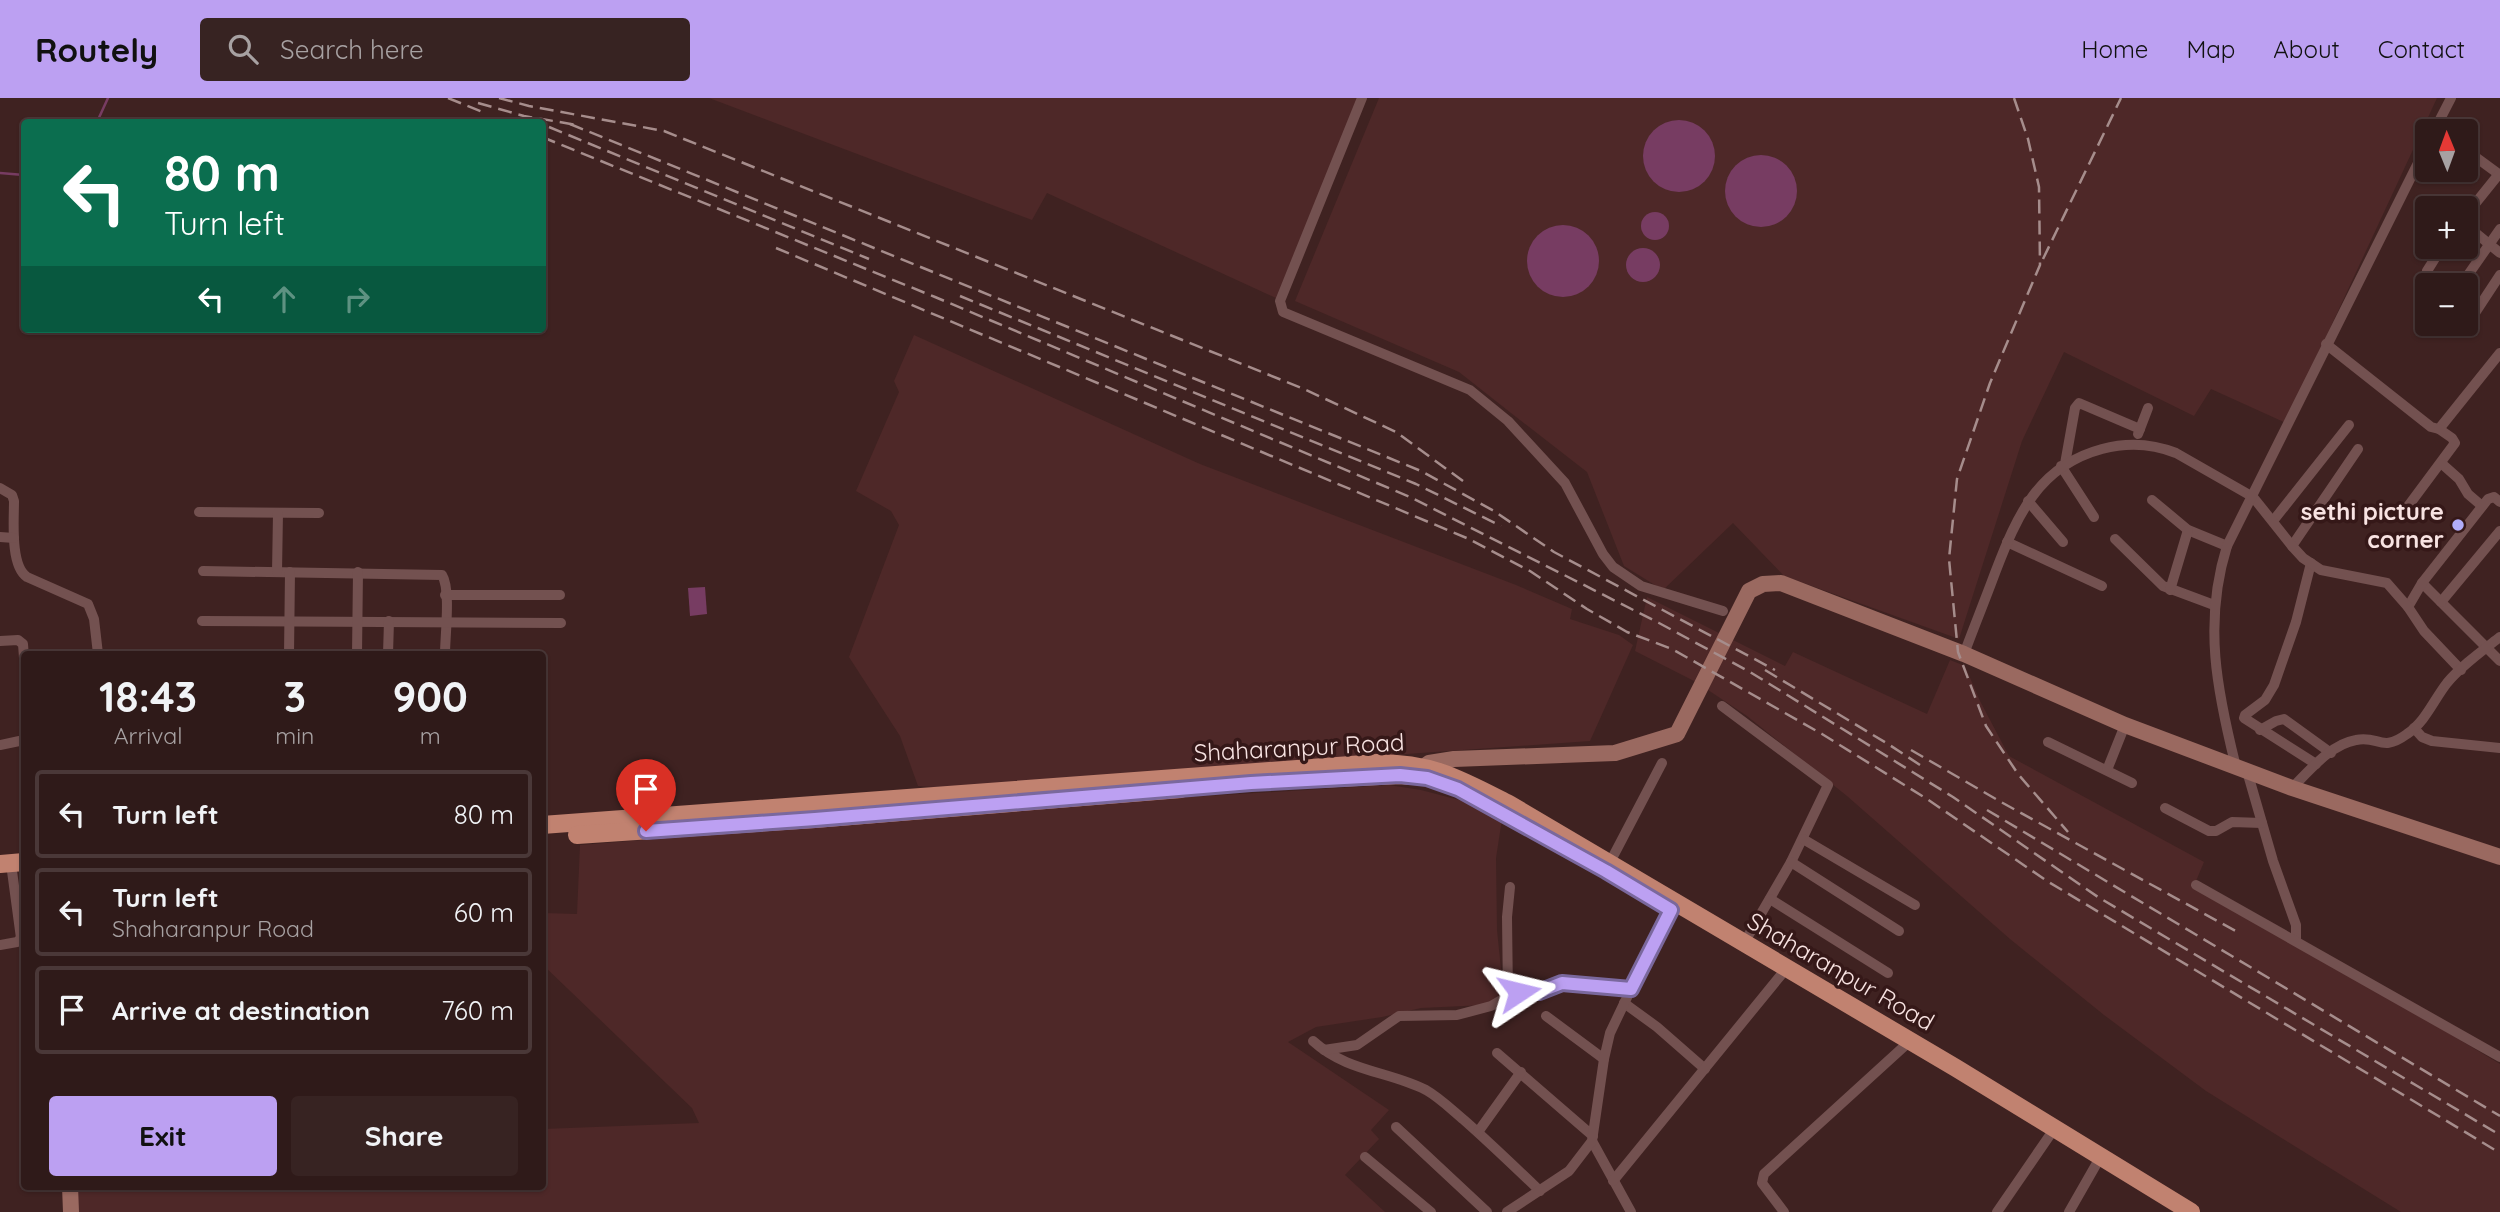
<!DOCTYPE html>
<meta charset="utf-8">
<style>
:root{--surface:#2f1a19;--page:#372322;--text:#f1f3f6;--muted:#a7a1a2;--line:#4a3838;--accent:#bca0f2}
body{margin:0;font-family:Quicksand,sans-serif;background:var(--page);color:var(--text);height:100vh;display:flex;flex-direction:column;font-size:26px;white-space:nowrap}
*{box-sizing:border-box;margin:0}
p{font-size:23px;color:var(--muted)}
.icon{flex:none;width:38px;height:38px;fill:none;stroke:currentColor;stroke-width:2;stroke-linecap:round;stroke-linejoin:round}
.map{position:relative;flex:1;overflow:hidden}
.side{position:absolute;left:21px;top:553px;width:525px;height:539px;display:flex;flex-direction:column;background:var(--surface);border-radius:7px;box-shadow:0 2px 5px #0004,0 0 0 2px var(--line)}
.side>*{flex:none}
.guide{position:absolute;left:21px;top:21px;width:525px;height:214px;border-radius:7px;box-shadow:0 2px 5px #0004,0 0 0 2px var(--line);background:#0b6e4f;color:#fff;overflow:hidden}
.needle{width:46px;rotate:359deg}
.tools{position:absolute;left:2415px;top:21px;display:grid;gap:14px}
.tools a{display:grid;place-items:center;width:63px;height:63px;border-radius:7px;background:var(--surface);box-shadow:0 2px 5px #0004,0 0 0 2px var(--line);font-size:35px}
.pin{position:absolute;display:grid;place-items:center;width:60px;height:60px;color:#fff;margin:-72px -30px;border-radius:50% 50% 50% 0;rotate:-45deg;box-shadow:0 0 7px #0007}
.pin .icon{rotate:45deg}
.me{position:absolute;width:77px;margin:-38px;rotate:80deg;stroke-linejoin:round;filter:drop-shadow(0 0 5px #0008)}
.turn{display:flex;align-items:center;gap:24px;height:147px;padding:0 28px;font-size:32px}
.turn .icon{width:91px;height:91px;stroke-width:2.5}
.turn b{display:block;font-size:49px;line-height:60px}
.lanes{display:flex;align-items:center;height:66px;padding:0 28px;background:#0003;justify-content:center;gap:35px;direction:ltr}
.lanes .off{opacity:.35}
.eta{display:flex;justify-content:space-evenly;align-items:center;height:119px;text-align:center}
.eta b{font-size:42px;font-weight:700;line-height:49px}
.button{display:flex;gap:14px;margin-top:auto;padding:14px 28px}
.button a{flex:1;height:80px;border-radius:7px;background:var(--accent);color:#111;font-size:28px;font-weight:700;line-height:80px;text-align:center}
.button a+a{background:var(--page);color:var(--text)}
ul{padding:0;list-style:none}
li{display:flex;align-items:center;gap:21px;height:88px;margin:0 14px 10px;padding:0 14px;border:4px solid var(--line);border-radius:7px}
li div{flex:1}
li b{display:block;font-size:26px}
li em{font-style:normal}
header{display:flex;align-items:center;gap:42px;box-sizing:border-box;height:98px;padding:0 35px;background:var(--accent);color:#111}
header strong{font-size:33px}
nav{display:flex;gap:38px;margin-inline-start:auto;font-size:24px}
.search{width:490px;height:63px;background:var(--page);display:flex;align-items:center;gap:18px;box-sizing:border-box;padding:0 24px;border-radius:7px;color:var(--muted);font-size:26px}
.map>svg:first-child{display:block}
</style>
<header>
<strong>Routely</strong>
<div class="search"><svg class="icon" aria-label="search" viewBox="0 0 24 24"><circle cx="10" cy="10" r="6"/><path d="M15 15l6 6"/></svg>Search here</div>
<nav><a>Home</a><a>Map</a><a>About</a><a>Contact</a></nav>
</header>
<div class="map">
<svg width="2500" height="1114" viewBox="0 0 2500 1114">
<rect width="100%" height="100%" fill="#3f2221"/>
<!-- built -->
<g fill="#4e2828">
<path d="M709,0H1358L1276,200L1047,95L1032,122Z"/>
<path d="M1379,0H2437L2286,325L2211,291L2194,318L2064,254L2022,343L1959,541L1784,478L1733,425L1663,492L1624,468L1587,374L1511,315L1459,274L1295,203Z"/>
<path d="M914,237L1200,366L1516,487L1572,511L1570,521L1619,537L1633,547L1590,643L1294,664L962,691L918,688L900,638L849,559L899,427L891,413L856,393L899,294L894,283Z"/>
<path d="M1647,499L1785,568L1793,554L1927,616L1950,562L1965,568L1980,603L2009,658L2204,764L2196,783L2500,966V1114H2401L2206,993L2104,917L2010,841L1847,698L1747,618L1696,584L1635,553Z"/>
<path d="M1389,687L1421,692L1463,703L1502,721L1496,760L1497,832L1502,881L1498,899L1485,907L1421,910L1382,919L1316,929L1288,944L1389,1012L1371,1032L1379,1041L1345,1077L1385,1114H77L75,1089L542,1088L543,1031L699,1025L692,1010L543,867V815L577,816L580,747L1157,701Z"/>
</g>
<!-- water -->
<g fill="#773c62">
<circle cx="1679" cy="58" r="36"/>
<circle cx="1761" cy="93" r="36"/>
<circle cx="1655" cy="128" r="14"/>
<circle cx="1563" cy="163" r="36"/>
<circle cx="1643" cy="167" r="17"/>
<path d="M705,489L707,516L690,518L688,490Z"/>
</g>
<g fill="none" stroke-linecap="round" stroke-linejoin="round">
<!-- stream -->
<g stroke="#773c62" stroke-width="2.5">
<path d="M97,24L108,0"/>
<path d="M0,75L24,77"/>
</g>
<!-- street -->
<g stroke="#735150" stroke-width="10">
<path d="M1362,0L1280,203L1283,214L1470,292L1508,323L1565,385L1603,456L1613,469L1641,488L1723,513"/>
<path d="M2434,33L2451,0"/>
<path d="M2466,52L2500,77"/>
<path d="M2466,117L2499,76"/>
<path d="M2466,127L2500,155"/>
<path d="M2438,187L2427,173L2442,149"/>
<path d="M2461,187L2500,131"/>
<path d="M2466,214L2475,215L2500,177"/>
<path d="M2326,246L2431,329L2439,331L2500,255"/>
<path d="M2138,336L2148,310"/>
<path d="M2441,365L2459,381L2468,396L2482,408"/>
<path d="M2065,366L2075,310L2079,305L2140,331"/>
<path d="M2061,368L2094,419"/>
<path d="M0,390L12,397L14,403C14,422 10,468 27,479L88,506L94,521L98,556"/>
<path d="M2152,402L2188,432L2227,448"/>
<path d="M2028,403L2063,444"/>
<path d="M199,414L319,415"/>
<path d="M2403,415L2455,345L2452,340L2439,331"/>
<path d="M2273,423L2349,327"/>
<path d="M0,439L14,440"/>
<path d="M2115,441L2163,488L2214,507"/>
<path d="M2007,444L2102,488"/>
<path d="M2292,448L2358,351"/>
<path d="M2311,465L2296,524L2274,587L2265,602L2245,617L2244,620L2316,666"/>
<path d="M203,473L442,477C451,491 445,538 445,556"/>
<path d="M277,474L278,415"/>
<path d="M2422,485L2500,563"/>
<path d="M2170,492L2188,432"/>
<path d="M445,497H560"/>
<path d="M2441,504L2500,433"/>
<path d="M2408,509L2422,485L2488,401L2494,399L2500,404"/>
<path d="M202,523L561,525"/>
<path d="M0,543L18,542L23,546L24,560"/>
<path d="M289,556L290,474"/>
<path d="M357,556L358,474"/>
<path d="M388,556L389,523"/>
<path d="M1964,556C1974,529 1985,502 1995,475C2017,418 2038,368 2102,351C2128,344 2151,345 2176,355L2253,399L2292,448L2303,460L2321,472L2387,485L2408,509L2424,533L2461,572"/>
<path d="M1722,608L1828,687L1791,764L1744,845"/>
<path d="M2414,630L2422,639L2432,643L2500,650"/>
<path d="M2260,632L2276,623L2284,621L2331,655"/>
<path d="M2048,644L2132,685"/>
<path d="M0,647L24,642"/>
<path d="M2236,669C2217,593 2203,525 2227,448L2427,47"/>
<path d="M2107,672L2125,627"/>
<path d="M2247,673L2273,763L2296,827V843"/>
<path d="M2292,690C2309,673 2331,646 2356,642C2379,637 2381,655 2407,636C2426,623 2433,603 2447,585C2461,568 2482,553 2500,539"/>
<path d="M2165,710L2209,733H2216L2232,724L2262,725"/>
<path d="M1803,741L1915,807"/>
<path d="M1791,764L1899,833"/>
<path d="M1607,770L1662,665"/>
<path d="M2196,787L2500,959"/>
<path d="M1770,801L1888,875"/>
<path d="M0,847L17,844L21,840L12,773"/>
<path d="M1508,898L1507,819L1510,789"/>
<path d="M1624,905L1657,929L1705,971"/>
<path d="M1546,918L1604,961"/>
<path d="M1313,943C1347,974 1389,973 1426,992C1440,1000 1452,1012 1464,1022C1490,1045 1515,1069 1540,1093"/>
<path d="M1324,952L1357,947L1399,918L1457,917L1491,908L1515,894H1539L1561,885L1631,891"/>
<path d="M1497,955L1593,1038"/>
<path d="M1396,1029L1487,1114"/>
<path d="M1478,1034L1521,974"/>
<path d="M1592,1043L1631,1114"/>
<path d="M1365,1059L1431,1114"/>
<path d="M1613,1083L1781,877"/>
<path d="M1507,1114L1569,1073L1592,1043L1604,961L1610,935L1631,891L1676,805"/>
<path d="M1784,1114L1762,1085L1764,1076L1910,943"/>
<path d="M1997,1114L2050,1037"/>
<path d="M2069,1114L2097,1065"/>
</g>
<!-- secondary -->
<g stroke="#9a6960" stroke-width="16">
<path d="M1418,673L1429,665L1454,661L1615,655L1677,636L1749,493L1763,486L1781,485L1964,556L2125,627L2292,690L2500,759"/>
<path d="M70,1088L71,1114"/>
</g>
<!-- primary -->
<g stroke="#c18270" stroke-width="18">
<path d="M1317,681L1400,677L1412,678"/>
<path d="M542,727C821,708 1099,684 1377,665C1433,665 1460,681 1509,706L1956,970L2191,1114"/>
<path d="M577,737L815,721L1181,691"/>
<path d="M0,766L24,764"/>
</g>
<!-- rail -->
<g stroke="#a68d8c" stroke-width="2.5" stroke-dasharray="14 7" stroke-linecap="butt">
<path d="M448,0L485,15"/>
<path d="M499,0L529,8L664,33L1304,291L1396,334L1467,386"/>
<path d="M2014,0L2028,41L2039,89L2040,167L1990,285L1957,381L1949,461L1958,554L1986,628L2018,676L2068,734"/>
<path d="M478,5L524,18L577,27"/>
<path d="M570,26L1421,373L1494,413L1554,454L1775,572"/>
<path d="M549,29L869,161"/>
<path d="M542,39L935,199L1410,399L1659,525L1750,574L1953,699L2098,799L2500,1037"/>
<path d="M776,150L1469,441L1530,473L1587,511L1627,534L1672,551L1822,636L1927,701L2047,783L2500,1055"/>
<path d="M2043,161L2121,0"/>
<path d="M960,198L1416,386L1501,428"/>
<path d="M1765,572L1888,646L1920,667"/>
<path d="M1911,652L2001,704L2241,836"/>
<path d="M1987,712L2500,1018"/>
</g>
</g>
<g fill="none" stroke-linecap="round" stroke-linejoin="round">
<!-- route casing -->
<g stroke="#7a689d" stroke-width="18">
<path id="route" d="M646,733L815,721L1251,685L1400,677L1427,680L1458,691L1606,773L1671,812L1631,891L1562,885L1539,894H1519"/>
</g>
<!-- route -->
<use href="#route" stroke="#bca0f2" stroke-width="12"/>
</g>
<!-- markers -->
<circle fill="#b1adfa" stroke="#351818" stroke-width="2.5" cx="2458" cy="427" r="7"/>
<g text-anchor="middle" dominant-baseline="central" stroke-width="7" stroke-linejoin="round" paint-order="stroke">
<!-- poi labels -->
<g font-size="24" font-weight="bold" fill="#f8e3e2" stroke="#351818" text-anchor="end">
<text x="2444" y="413">sethi picture<tspan x="2444" dy="28">corner</tspan></text>
</g>
<!-- street labels -->
<g font-size="24" fill="#f8e3e2" stroke="#351818">
<text transform="translate(1299 649) rotate(-3)">Shaharanpur Road</text>
<text transform="translate(1841 873) rotate(30)">Shaharanpur Road</text>
</g>
</g>
</svg>
<div class="tools">
<a><svg class="needle" viewBox="-14 -14 28 28"><path d="M0-13l5 13h-10z" fill="#e53935"/><path d="M0 13l5-13h-10z" fill="#a7a1a2"/></svg></a>
<a>+</a>
<a>−</a>
</div>
<div class="pin" style="left:646px;top:733px;background:#d93025"><svg class="icon" aria-label="arrive" viewBox="0 0 24 24"><path d="M6 21V4h12l-3 4 3 4H6"/></svg></div>
<svg class="me" style="left:1519px;top:894px" viewBox="-20 -20 40 40"><path d="M0-17L14 15 0 8-14 15z" fill="#bca0f2" stroke="#fff" stroke-width="4"/></svg>
<div class="guide">
<div class="turn"><svg class="icon" aria-label="left" viewBox="0 0 24 24"><path d="M17 20v-9H6M10 6l-5 5 5 5"/></svg><div><b>80 m</b>Turn left</div></div>
<div class="lanes"><svg class="icon" aria-label="left" viewBox="0 0 24 24"><path d="M17 20v-9H6M10 6l-5 5 5 5"/></svg><svg class="icon off" aria-label="ahead" viewBox="0 0 24 24"><path d="M12 20V5M6 11l6-6 6 6"/></svg><svg class="icon off" aria-label="right" viewBox="0 0 24 24"><path d="M7 20v-9h11M14 6l5 5-5 5"/></svg></div>
</div>
<section class="side">
<div class="eta">
<div><b>18:43</b><p>Arrival</p></div>
<div><b>3</b><p>min</p></div>
<div><b>900</b><p>m</p></div>
</div>
<ul>
<li><svg class="icon" aria-label="left" viewBox="0 0 24 24"><path d="M17 20v-9H6M10 6l-5 5 5 5"/></svg><div><b>Turn left</b></div><em>80 m</em></li>
<li><svg class="icon" aria-label="left" viewBox="0 0 24 24"><path d="M17 20v-9H6M10 6l-5 5 5 5"/></svg><div><b>Turn left</b><p>Shaharanpur Road</p></div><em>60 m</em></li>
<li><svg class="icon" aria-label="arrive" viewBox="0 0 24 24"><path d="M6 21V4h12l-3 4 3 4H6"/></svg><div><b>Arrive at destination</b></div><em>760 m</em></li>
</ul>
<div class="button"><a>Exit</a><a>Share</a></div>
</section>
</div>
